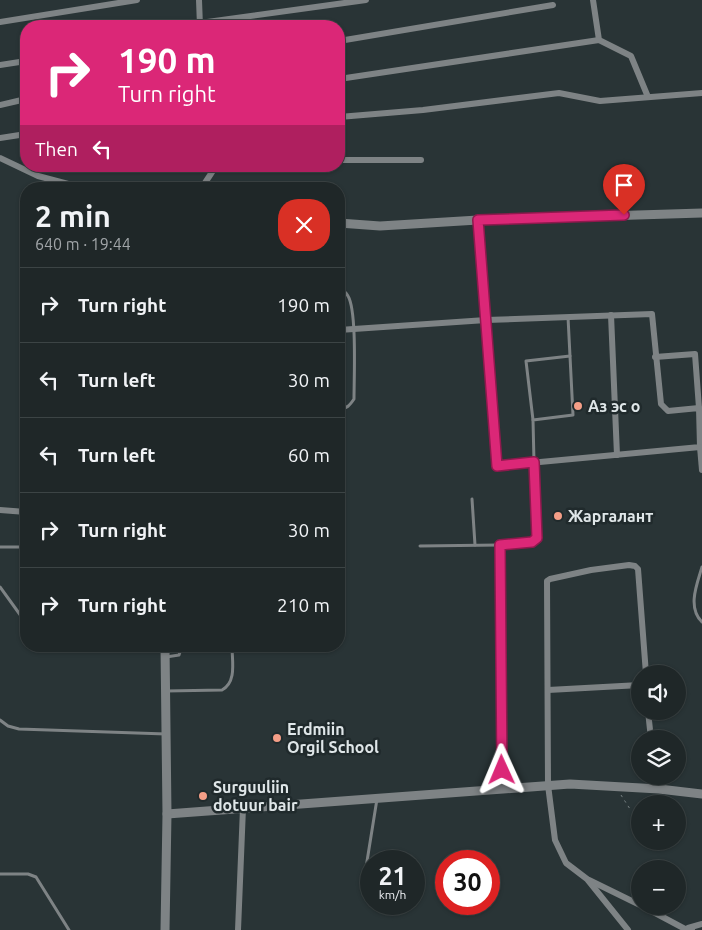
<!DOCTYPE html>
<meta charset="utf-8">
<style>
:root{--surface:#1f2728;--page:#2c3334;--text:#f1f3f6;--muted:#a1a5a8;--line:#3c4445}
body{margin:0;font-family:Ubuntu,sans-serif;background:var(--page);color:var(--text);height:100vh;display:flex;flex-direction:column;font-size:19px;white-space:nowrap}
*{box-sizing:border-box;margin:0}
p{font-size:16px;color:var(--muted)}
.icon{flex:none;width:28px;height:28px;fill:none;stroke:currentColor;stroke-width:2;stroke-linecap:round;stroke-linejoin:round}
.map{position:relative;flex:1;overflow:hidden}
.drawer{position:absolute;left:20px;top:182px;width:325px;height:470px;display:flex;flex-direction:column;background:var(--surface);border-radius:20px;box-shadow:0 1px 4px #0004,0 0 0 1px var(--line)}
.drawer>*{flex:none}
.banner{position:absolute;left:20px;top:20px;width:325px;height:152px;border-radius:20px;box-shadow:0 1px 4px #0004,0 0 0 1px var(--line);background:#db2777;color:#fff;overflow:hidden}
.tools{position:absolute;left:631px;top:665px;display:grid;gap:10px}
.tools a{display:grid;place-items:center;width:55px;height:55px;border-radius:50%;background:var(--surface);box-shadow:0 1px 4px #0004,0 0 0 1px var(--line);font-size:25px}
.speed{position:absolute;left:360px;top:850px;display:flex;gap:10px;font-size:25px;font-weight:700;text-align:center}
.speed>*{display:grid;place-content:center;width:65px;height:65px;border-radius:50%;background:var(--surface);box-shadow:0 1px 4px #0004,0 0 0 1px var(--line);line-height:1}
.speed small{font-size:12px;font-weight:400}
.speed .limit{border:8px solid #d22;background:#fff;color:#111}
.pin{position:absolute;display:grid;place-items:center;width:42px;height:42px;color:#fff;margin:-51px -21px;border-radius:50% 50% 50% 0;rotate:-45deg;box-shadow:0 0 5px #0007}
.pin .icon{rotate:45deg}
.me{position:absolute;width:55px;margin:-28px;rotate:359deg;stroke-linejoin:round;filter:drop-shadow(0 0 4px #0008)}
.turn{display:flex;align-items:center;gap:18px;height:105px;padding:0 15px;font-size:22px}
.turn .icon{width:65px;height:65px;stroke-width:2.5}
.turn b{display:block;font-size:35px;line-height:42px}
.then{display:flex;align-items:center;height:48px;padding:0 15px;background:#0003;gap:10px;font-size:19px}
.round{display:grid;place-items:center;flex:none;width:52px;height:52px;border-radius:20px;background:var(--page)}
.head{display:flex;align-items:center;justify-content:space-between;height:85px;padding:0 15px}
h1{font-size:30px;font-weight:700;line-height:38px}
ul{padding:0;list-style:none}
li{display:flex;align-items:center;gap:15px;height:75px;padding:0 15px;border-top:1px solid var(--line)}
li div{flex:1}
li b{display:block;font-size:19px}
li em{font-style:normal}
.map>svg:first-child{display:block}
</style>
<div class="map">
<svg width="702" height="930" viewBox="0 0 702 930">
<rect width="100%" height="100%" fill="#293436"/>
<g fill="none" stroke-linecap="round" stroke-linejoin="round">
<!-- path -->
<path stroke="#757f81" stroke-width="1" stroke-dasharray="2.5 4" stroke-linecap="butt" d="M621,795L630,809"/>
<!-- service -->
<g stroke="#7e8385" stroke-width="3">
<path d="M339,290C343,290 346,292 348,296C357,311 354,378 354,399C350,405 347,409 339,409"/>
<path d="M533,420L526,361L570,356"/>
<path d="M534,462L533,420L573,415L568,317"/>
<path d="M472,499L475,545"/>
<path d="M420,546L499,545"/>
<path d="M0,547H26"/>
<path d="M702,567C697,584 687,607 702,622"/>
<path d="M0,587L21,616L25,634"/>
<path d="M166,657L179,655L182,646"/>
<path d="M166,691L222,690C237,682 232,661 232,646"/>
<path d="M0,720L8,726L19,729L166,734"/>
<path d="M0,874H28L36,877L69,930"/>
<path d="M371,888L367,886L364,880L377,799"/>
</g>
<!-- minor -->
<g stroke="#7e8385" stroke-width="6">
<path d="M199,0L200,26"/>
<path d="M593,0L599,40L631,56L648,97"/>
<path d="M0,22L137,0"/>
<path d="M200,23L366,0"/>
<path d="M339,41L553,5"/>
<path d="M0,65L26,61"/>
<path d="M339,79L599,40"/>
<path d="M0,105L26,99"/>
<path d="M339,117L423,110L559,93L600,101L702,93"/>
<path d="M0,138L26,134"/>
<path d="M0,158L38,176L87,189"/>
<path d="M339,160H421"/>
<path d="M201,189L216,166"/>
<path d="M611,315L617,455"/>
<path d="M339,330L486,320L652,314L661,404L668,411L699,408L700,447L497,466L478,220"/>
<path d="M655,357L695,354L699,408"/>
<path d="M700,447L702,470"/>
<path d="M0,510L26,512"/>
<path d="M548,690L640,685"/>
<path d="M648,711L651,739"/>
<path d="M657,776L659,789"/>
<path d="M502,789L500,545L532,542L537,538L534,462"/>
<path d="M589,880L640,905"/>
<path d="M642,906L685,929L692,930"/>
<path d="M688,928L702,924"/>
<path d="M238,930L243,808"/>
<path d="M628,930L587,879L566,863L555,840L548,785L547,581L550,579L591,570L629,565L635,566L638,569L646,674"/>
</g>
<!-- tertiary -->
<g stroke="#7e8385" stroke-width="9">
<path d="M339,223L380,226L478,220L702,213"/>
<path d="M167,814L570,784L659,789L702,794"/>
<path d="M165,930L167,814L165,646"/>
</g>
</g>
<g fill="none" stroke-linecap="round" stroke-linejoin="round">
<!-- route casing -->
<g stroke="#8e194d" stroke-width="12">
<path id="route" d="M502,770L500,545L532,542L537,538L534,462L497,466L478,220L624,215"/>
</g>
<!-- route -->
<use href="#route" stroke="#db2777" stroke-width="9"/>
</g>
<!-- markers -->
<g fill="#f49e87" stroke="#202a2c" stroke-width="2">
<circle cx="578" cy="406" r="5"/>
<circle cx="558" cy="516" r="5"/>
<circle cx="277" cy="738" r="5"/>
<circle cx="203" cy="796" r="5"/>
</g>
<g text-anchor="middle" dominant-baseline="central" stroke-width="5" stroke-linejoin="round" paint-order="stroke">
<!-- poi labels -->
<g font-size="16" font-weight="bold" fill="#dfe6e8" stroke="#202a2c" text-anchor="start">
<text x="588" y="406">Аз эс о</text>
<text x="568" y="516">Жаргалант</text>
<text x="287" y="729">Erdmiin<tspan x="287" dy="18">Orgil School</tspan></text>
<text x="213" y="787">Surguuliin<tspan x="213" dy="18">dotuur bair</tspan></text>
</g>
</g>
</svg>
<div class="tools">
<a><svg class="icon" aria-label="sound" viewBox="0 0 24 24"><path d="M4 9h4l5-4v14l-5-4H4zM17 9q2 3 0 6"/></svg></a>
<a><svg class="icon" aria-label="layers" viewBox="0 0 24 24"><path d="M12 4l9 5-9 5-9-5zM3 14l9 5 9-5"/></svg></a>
<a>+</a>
<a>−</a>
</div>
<div class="speed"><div>21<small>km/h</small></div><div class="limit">30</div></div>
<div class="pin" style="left:624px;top:215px;background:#d93025"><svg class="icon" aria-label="arrive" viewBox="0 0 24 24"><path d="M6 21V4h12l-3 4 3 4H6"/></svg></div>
<svg class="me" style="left:502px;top:770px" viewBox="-20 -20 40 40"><path d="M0-17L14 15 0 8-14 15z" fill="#db2777" stroke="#fff" stroke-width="4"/></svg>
<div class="banner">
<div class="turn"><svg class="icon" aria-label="right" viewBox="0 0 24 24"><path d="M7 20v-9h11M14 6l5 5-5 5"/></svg><div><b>190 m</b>Turn right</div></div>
<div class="then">Then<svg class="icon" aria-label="left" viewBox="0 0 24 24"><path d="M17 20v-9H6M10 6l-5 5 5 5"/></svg></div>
</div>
<section class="drawer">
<div class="head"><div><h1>2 min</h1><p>640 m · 19:44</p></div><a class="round" style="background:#d93025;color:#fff"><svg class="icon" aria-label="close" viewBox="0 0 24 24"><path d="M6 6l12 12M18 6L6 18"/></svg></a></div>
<ul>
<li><svg class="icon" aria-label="right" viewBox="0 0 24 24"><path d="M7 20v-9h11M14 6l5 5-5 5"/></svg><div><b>Turn right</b></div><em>190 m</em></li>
<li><svg class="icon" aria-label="left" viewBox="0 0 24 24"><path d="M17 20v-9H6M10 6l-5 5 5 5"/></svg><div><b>Turn left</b></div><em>30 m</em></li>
<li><svg class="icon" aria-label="left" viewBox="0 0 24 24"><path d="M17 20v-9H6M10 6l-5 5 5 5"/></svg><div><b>Turn left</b></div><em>60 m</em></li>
<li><svg class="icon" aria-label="right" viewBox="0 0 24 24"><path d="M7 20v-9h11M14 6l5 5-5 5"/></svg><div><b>Turn right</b></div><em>30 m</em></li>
<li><svg class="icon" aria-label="right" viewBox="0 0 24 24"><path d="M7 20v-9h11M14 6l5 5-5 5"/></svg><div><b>Turn right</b></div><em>210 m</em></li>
</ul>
</section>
</div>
